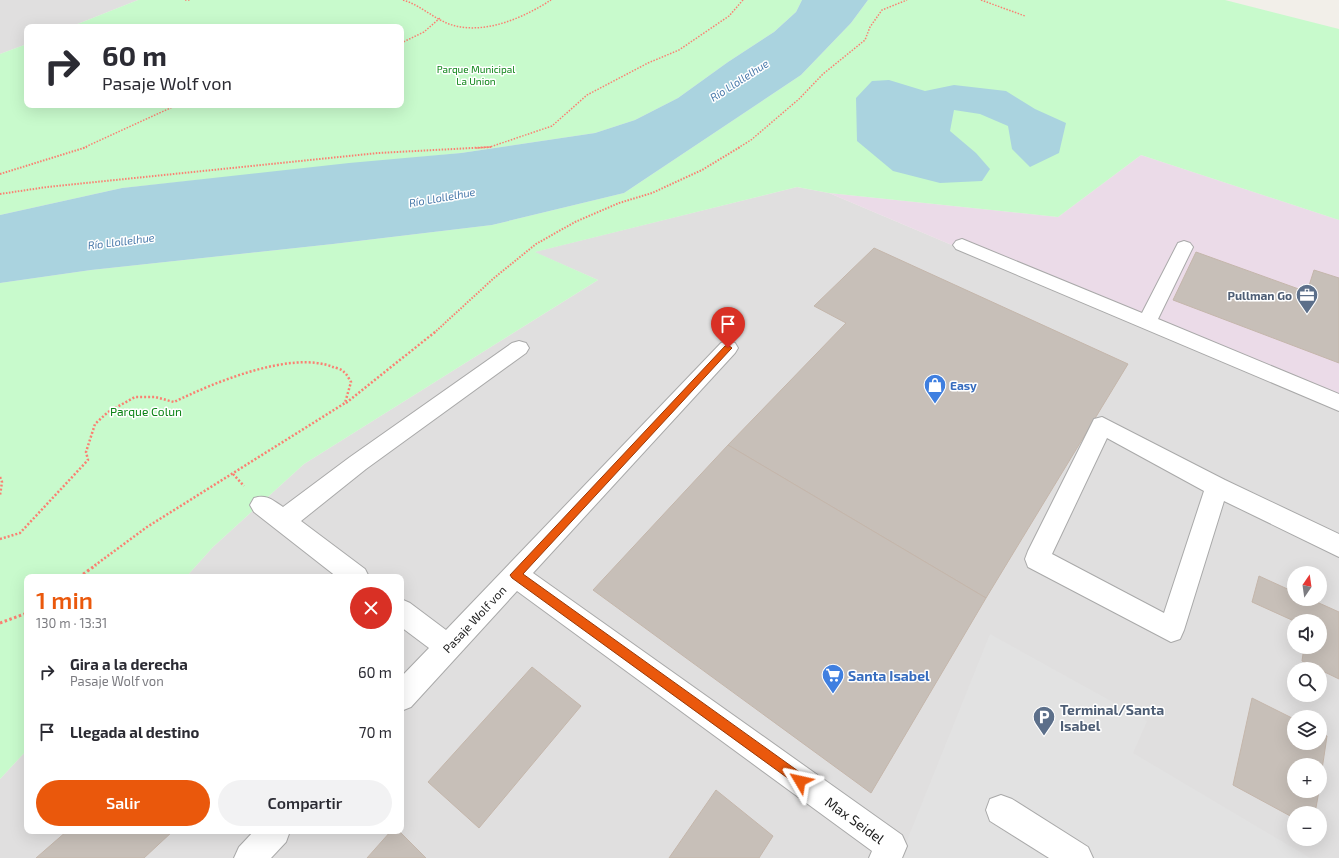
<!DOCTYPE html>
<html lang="es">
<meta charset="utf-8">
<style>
:root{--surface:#fff;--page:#f2f2f3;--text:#2b2b33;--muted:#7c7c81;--accent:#ea580c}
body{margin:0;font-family:"Exo 2",sans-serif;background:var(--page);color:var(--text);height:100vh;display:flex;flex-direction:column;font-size:15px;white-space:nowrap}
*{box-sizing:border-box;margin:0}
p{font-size:13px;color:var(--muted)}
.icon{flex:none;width:22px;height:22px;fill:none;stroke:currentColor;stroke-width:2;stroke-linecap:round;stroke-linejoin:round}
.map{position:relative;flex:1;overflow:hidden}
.panel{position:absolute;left:24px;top:574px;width:380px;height:260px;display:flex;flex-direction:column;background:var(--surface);border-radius:8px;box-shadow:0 4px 16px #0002}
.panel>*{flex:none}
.top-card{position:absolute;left:24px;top:24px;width:380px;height:84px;border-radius:8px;box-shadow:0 4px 16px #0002;background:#fff;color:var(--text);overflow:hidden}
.needle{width:26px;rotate:13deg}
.fabs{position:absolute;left:1287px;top:566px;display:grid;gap:8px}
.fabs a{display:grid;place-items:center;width:40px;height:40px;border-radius:50%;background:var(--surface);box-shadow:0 4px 16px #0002;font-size:20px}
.pin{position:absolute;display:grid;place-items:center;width:34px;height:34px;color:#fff;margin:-41px -17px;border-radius:50% 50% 50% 0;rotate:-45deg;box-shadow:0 0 4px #0007}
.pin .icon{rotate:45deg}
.me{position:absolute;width:44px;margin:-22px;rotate:306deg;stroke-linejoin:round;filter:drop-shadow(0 0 3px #0008)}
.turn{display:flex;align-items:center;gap:14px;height:84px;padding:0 12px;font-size:18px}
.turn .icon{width:52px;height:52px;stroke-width:2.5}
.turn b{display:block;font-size:28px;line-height:34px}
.round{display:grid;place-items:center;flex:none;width:42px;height:42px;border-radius:21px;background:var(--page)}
.summary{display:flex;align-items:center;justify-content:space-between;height:68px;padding:0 12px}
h1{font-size:24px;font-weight:600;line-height:30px;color:var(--accent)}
.primary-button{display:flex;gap:8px;margin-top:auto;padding:8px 12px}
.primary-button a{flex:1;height:46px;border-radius:24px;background:var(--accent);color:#fff;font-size:16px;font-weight:600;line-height:46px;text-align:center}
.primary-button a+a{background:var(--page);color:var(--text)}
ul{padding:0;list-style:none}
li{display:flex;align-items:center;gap:12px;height:60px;padding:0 12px}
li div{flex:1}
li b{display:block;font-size:15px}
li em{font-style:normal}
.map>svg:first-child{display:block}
</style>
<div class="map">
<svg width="1339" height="858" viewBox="0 0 1339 858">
<rect width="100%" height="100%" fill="#f2efe9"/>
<!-- residential -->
<g fill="#e0dfdf" fill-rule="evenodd">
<path d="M0,0H138L70,27H27V44L0,54Z"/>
<path d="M797,187L829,193L1339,409V858H0V779L27,750V831H401V577H186L213,547L304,464L598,280L534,252ZM1294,573H1320V599H1294ZM1294,621H1320V647H1294ZM1294,669H1320V695H1294ZM1294,717H1320V743H1294ZM1294,765H1320V791H1294ZM1294,813H1320V839H1294Z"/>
</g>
<!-- industrial -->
<path fill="#ebdbe8" d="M1141,155L1339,220V409L829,193L1058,217Z"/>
<!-- park -->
<g fill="#c8facc">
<path d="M138,0H802L796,12L774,32L728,62L678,98L635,120L595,133L461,153L122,188L0,215V54L27,44V105H401V27H70Z"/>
<path d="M868,0H1225L1339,29V220L1141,155L1058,217L829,193L797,187L535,252L598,280L304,464L213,547L186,577H27V750L0,779V283L91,270L333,244L492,225L624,193L801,75L851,23Z"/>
</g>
<!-- parking -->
<path fill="#e2e2e2" d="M990,634L1147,721L1133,753L1310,858H900Z"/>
<!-- water -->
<g fill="#aad3df">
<path d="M802,0H868L851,23L801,75L624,193L492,225L333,244L91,270L0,283V215L122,188L349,163L461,153L595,133L635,120L678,98L728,62L774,32L796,12Z"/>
<path d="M889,80L925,91L954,85L1006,91L1035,109L1066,123L1059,153L1030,167L1012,149L1008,126L980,114L954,110L950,131L976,153L990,169L982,181L940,183L893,171L857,141L856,98L872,81Z"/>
</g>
<!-- building -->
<g fill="#c7bfb8" stroke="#c4b6ab">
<path d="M874,248L1128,364L986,598L728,445L846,323L814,306Z"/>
<path d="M1196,252L1307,292L1314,270L1339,278V363L1173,300Z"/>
<path d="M728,445L986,598L871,793L593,590Z"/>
<path d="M1259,576L1294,592V599H1310L1339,612V679L1302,661L1304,647H1320V621H1294L1252,602Z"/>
<path d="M532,667L581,706L479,828L428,782Z"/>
<path d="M1252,698L1294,719V743H1320V732L1327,736L1320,783V765H1294V791H1319L1315,813H1294V818L1233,785Z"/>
<path d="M716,790L773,836L759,858H669Z"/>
<path d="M67,831H173L144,858H36Z"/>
<path d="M391,831H399L426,858H367Z"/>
</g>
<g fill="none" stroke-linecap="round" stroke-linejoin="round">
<!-- minor casing -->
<g stroke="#a9a9a9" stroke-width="2">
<g id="minor">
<path d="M962,239L1142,313L1178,243L1184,241L1190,243L1193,247L1158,319L1339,394V411L956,249L953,245L956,241Z"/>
<path d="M519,341L526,343L529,348L526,353L366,469L301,521L365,569L369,577H337L254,512L250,505L254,498C266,494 273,500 283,507L350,457L512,343Z"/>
<path d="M728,341L735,343L738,348L735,353L533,573L902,835L907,846L902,858H869L872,851L517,591L411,707L401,711V677L429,648L401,627V599L410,603L446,630L721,343Z"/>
<path d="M1102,417L1225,480L1339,534V557L1224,501L1184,630L1180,639L1171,642L1028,567L1025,559L1028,551L1094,419ZM1107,438L1204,491L1164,613L1052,554Z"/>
<path d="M1001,795L1012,799L1088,847L1093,858H1049L990,821L986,810L990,799Z"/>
<path d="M254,831H290L286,842L271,858H234L239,847Z"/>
</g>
</g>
<!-- path-far3 -->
<g stroke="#fa8072" stroke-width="1.5" stroke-dasharray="1.5 1.5" stroke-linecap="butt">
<path d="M185,0H191"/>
<path d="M403,0C420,5 433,18 449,24C483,36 523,18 551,0"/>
<path d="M981,0L1025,16"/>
<path d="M401,43L424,32L440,18"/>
<path d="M83,148L177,105"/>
<path d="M476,148L490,147L552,126L587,95L648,63L679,50L729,16L743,0"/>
<path d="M738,148L751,140L799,99L823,74L865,40L870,27L882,10L907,0"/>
</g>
<!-- path-far2 -->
<g stroke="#fa8072" stroke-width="2" stroke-dasharray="1.5 1.5" stroke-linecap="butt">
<path d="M0,174L87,147"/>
<path d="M0,194L47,187L378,153L491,147"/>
<path d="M434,333L494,278L536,244L575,222L619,203L652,193L702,170L740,147"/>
</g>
<!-- path-far1 -->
<g stroke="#fa8072" stroke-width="2.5" stroke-dasharray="2 2" stroke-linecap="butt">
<path d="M346,403L435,332"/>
<path d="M233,474L244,486"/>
<path d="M0,477L2,482L0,495"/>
<path d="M0,539L20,533L88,460L86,452L95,424L108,412L135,397H155L174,402C213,383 291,350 333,367C336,368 342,369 344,372C347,374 349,379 351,382L345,403L147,527L94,566"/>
</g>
<!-- path -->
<g stroke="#fa8072" stroke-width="3" stroke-dasharray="2.5 2.5" stroke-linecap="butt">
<path d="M79,577L96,565"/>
<path d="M0,623L27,613"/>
</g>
<!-- minor -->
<use href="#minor" fill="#fff" fill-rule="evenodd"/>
</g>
<!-- route -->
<path fill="#ea580c" stroke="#983908" d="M728,345L732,348L730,350L523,574L805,776L807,781L805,785L800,787L512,578L510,575L725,346Z"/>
<!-- icons -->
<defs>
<g id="office-pin" transform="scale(1.15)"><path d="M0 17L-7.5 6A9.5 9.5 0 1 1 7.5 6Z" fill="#5c6f8a" stroke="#fff"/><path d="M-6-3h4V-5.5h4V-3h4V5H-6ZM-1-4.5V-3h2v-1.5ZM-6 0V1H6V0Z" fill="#fff"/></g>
<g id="shop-pin" transform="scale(1.15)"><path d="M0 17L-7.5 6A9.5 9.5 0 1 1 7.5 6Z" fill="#3f7fe0" stroke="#fff"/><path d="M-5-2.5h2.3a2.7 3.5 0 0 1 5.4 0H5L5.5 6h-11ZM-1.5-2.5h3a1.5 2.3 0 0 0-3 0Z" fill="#fff"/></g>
<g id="supermarket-pin" transform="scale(1.15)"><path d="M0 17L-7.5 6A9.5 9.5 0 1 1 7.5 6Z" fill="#3f7fe0" stroke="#fff"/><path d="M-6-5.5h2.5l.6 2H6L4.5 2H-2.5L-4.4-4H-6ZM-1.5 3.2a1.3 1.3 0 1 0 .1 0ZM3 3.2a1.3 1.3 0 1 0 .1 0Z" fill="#fff"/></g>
<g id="parking-pin" transform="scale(1.15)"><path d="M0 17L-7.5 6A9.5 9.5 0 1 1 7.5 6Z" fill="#5c6f8a" stroke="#fff"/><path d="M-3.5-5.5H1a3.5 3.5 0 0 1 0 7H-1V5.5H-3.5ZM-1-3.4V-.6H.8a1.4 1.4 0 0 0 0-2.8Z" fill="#fff"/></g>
</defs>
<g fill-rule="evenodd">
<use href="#office-pin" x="1307" y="295"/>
<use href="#shop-pin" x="935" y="385"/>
<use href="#supermarket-pin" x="833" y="675"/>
<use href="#parking-pin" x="1044" y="717"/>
</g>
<g text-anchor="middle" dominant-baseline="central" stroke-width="3" stroke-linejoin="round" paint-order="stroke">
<!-- far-park labels -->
<g font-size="10" fill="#0c8416" stroke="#fff">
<text x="476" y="69">Parque Municipal<tspan x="476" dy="12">La Union</tspan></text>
</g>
<!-- far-water labels -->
<g font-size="11" font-style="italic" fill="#4a7aab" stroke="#fff">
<text transform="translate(739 80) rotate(-33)">Río Llollelhue</text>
<text transform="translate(442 197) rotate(-10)">Río Llollelhue</text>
<text transform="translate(121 241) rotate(-7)">Río Llollelhue</text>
</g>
<!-- service labels -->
<g font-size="12" font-weight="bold" fill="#4e5e75" stroke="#fff" text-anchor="end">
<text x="1292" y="295">Pullman Go</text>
</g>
<!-- shop labels -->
<g font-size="12" font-weight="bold" fill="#366cbe" stroke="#fff" text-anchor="start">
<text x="950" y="385">Easy</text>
</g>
<!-- park labels -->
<g font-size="12" fill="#0c8416" stroke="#fff">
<text x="146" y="411">Parque Colun</text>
</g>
<!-- street labels -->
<g font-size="12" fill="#222" stroke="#fff">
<text transform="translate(474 619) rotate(-47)">Pasaje Wolf von</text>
</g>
<!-- near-shop labels -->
<g font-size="14" font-weight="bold" fill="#366cbe" stroke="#fff" text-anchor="start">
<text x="848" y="675">Santa Isabel</text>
</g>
<!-- near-service labels -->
<g font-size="14" font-weight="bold" fill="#4e5e75" stroke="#fff" text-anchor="start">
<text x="1060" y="709">Terminal/Santa<tspan x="1060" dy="16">Isabel</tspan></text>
</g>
<!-- near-street labels -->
<g font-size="14" fill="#222" stroke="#fff">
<text transform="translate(855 820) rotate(36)">Max Seidel</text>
</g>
</g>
</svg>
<div class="fabs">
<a><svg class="needle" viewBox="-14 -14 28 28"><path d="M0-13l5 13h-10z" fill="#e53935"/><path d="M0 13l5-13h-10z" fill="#7c7c81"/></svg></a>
<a><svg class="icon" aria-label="sound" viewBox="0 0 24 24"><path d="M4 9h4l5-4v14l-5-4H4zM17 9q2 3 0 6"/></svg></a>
<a><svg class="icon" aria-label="search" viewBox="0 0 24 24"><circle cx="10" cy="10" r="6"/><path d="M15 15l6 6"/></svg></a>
<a><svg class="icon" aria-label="layers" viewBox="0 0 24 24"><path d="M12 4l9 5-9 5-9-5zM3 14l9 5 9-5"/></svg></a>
<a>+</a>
<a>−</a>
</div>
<div class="pin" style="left:728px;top:348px;background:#d93025"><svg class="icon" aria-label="arrive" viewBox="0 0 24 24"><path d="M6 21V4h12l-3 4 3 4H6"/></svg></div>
<svg class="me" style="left:800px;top:781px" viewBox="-20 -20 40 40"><path d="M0-17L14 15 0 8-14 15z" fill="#ea580c" stroke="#fff" stroke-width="4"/></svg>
<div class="top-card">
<div class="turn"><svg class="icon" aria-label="right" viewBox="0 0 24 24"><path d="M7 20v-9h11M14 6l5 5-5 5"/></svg><div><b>60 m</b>Pasaje Wolf von</div></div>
</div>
<section class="panel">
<div class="summary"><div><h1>1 min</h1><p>130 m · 13:31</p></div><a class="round" style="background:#d93025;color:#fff"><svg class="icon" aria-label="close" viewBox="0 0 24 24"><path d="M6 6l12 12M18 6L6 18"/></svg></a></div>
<ul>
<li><svg class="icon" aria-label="right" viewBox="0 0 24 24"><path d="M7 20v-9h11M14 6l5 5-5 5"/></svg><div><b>Gira a la derecha</b><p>Pasaje Wolf von</p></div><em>60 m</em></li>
<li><svg class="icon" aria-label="arrive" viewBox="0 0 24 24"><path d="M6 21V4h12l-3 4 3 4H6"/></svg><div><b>Llegada al destino</b></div><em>70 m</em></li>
</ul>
<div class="primary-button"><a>Salir</a><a>Compartir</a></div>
</section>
</div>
